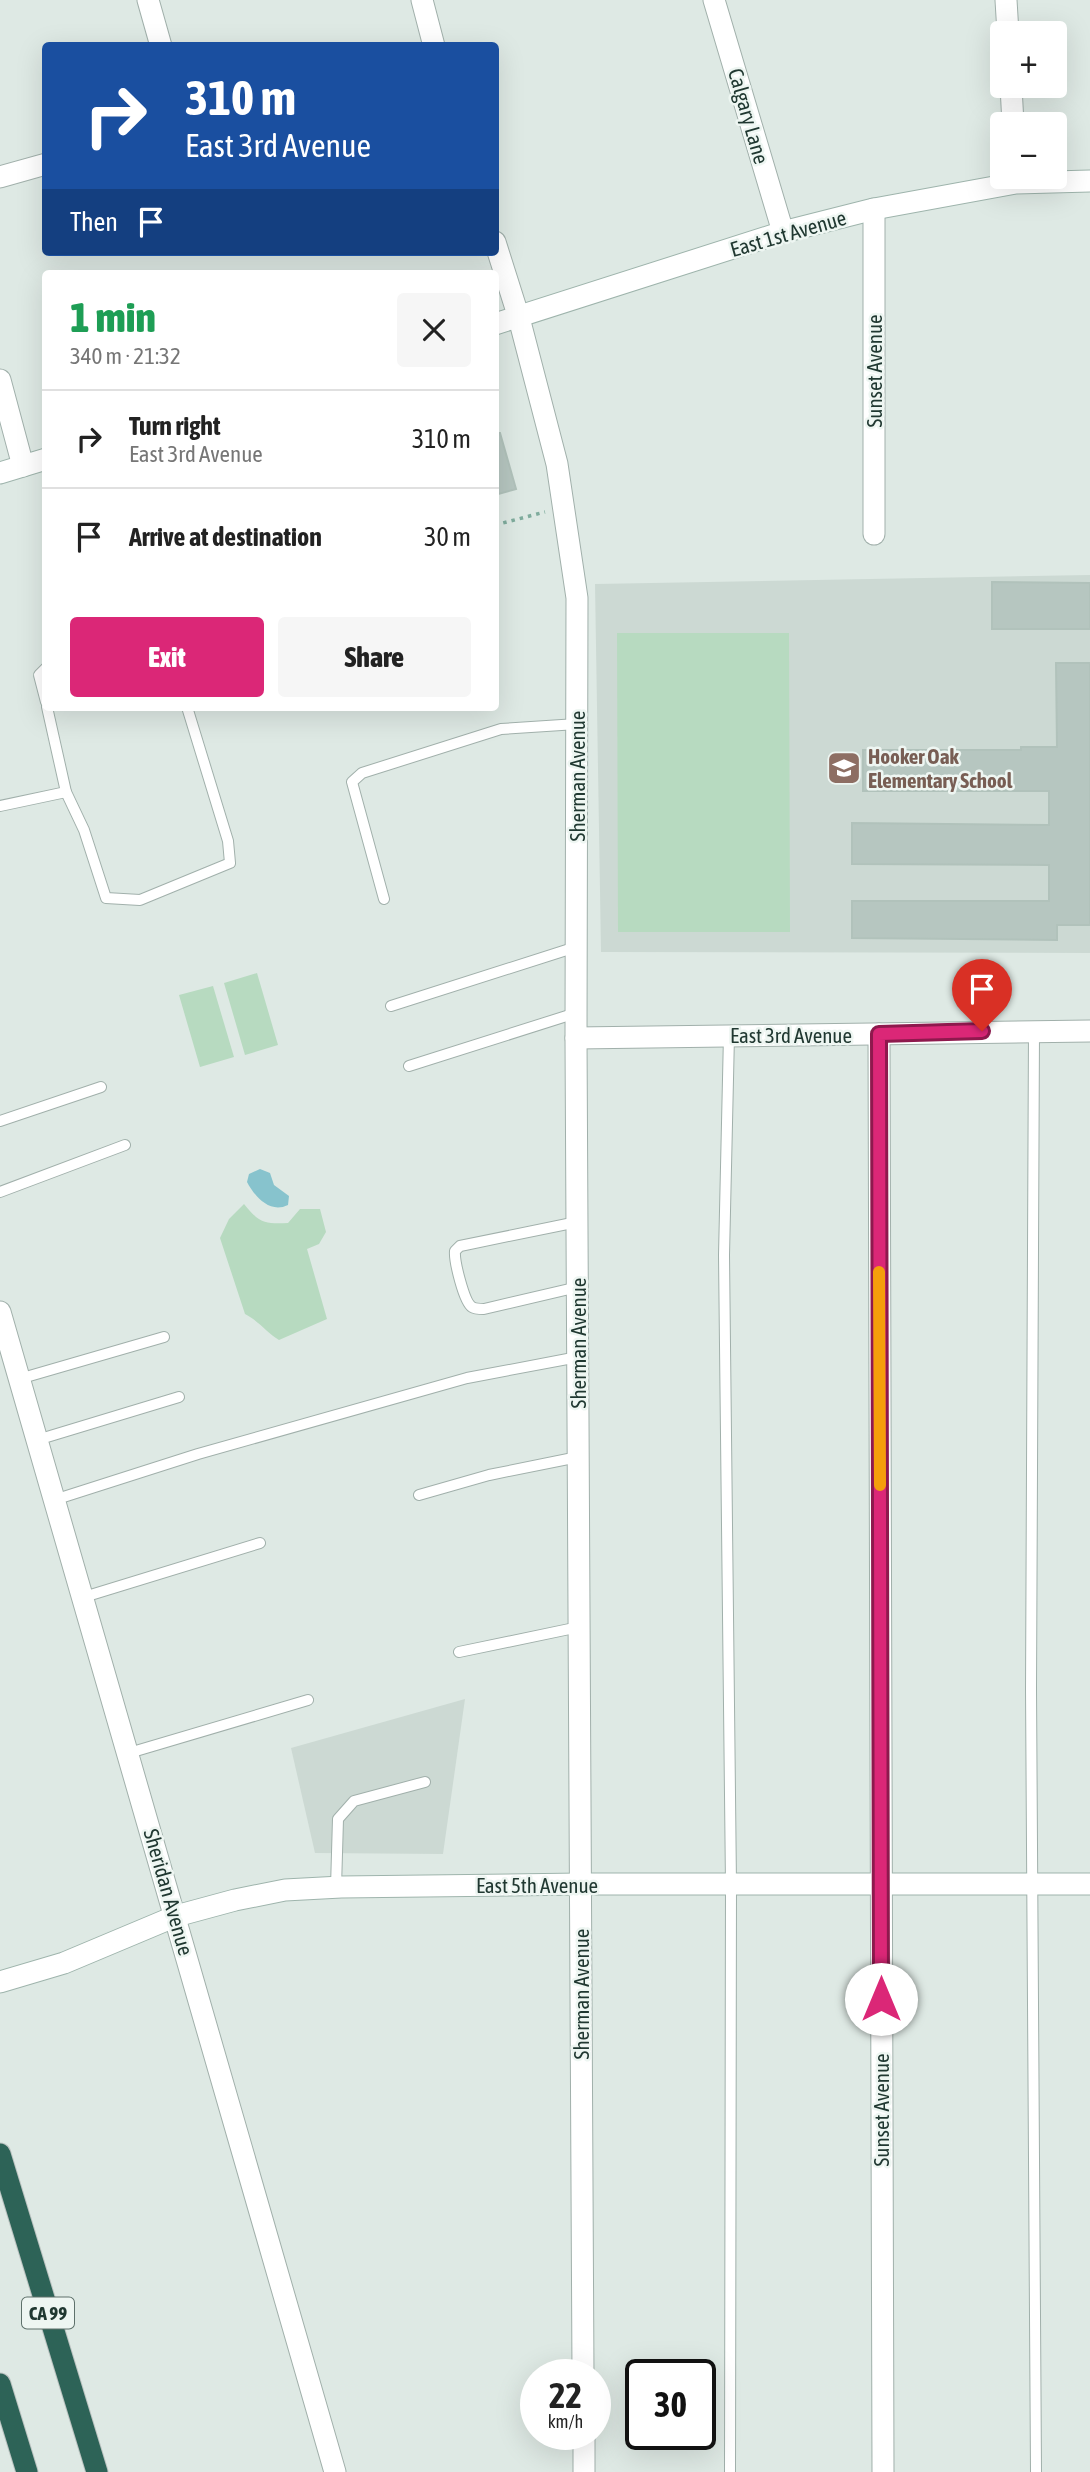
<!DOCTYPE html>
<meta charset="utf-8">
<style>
:root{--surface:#fff;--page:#f6f6f6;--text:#222;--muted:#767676;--line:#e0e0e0;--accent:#db2777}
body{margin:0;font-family:"Asap Condensed",sans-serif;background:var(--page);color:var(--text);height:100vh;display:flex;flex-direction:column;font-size:26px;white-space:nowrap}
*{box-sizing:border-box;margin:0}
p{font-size:23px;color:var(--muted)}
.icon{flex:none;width:38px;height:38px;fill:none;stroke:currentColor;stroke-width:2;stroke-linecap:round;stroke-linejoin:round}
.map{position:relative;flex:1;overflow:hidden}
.side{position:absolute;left:42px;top:270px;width:457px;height:441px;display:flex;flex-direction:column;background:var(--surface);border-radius:7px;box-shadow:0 7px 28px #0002}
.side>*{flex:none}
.banner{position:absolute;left:42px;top:42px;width:457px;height:214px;border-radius:7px;box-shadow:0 7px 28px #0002;background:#1a4fa0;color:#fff;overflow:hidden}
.fabs{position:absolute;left:990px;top:21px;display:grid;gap:14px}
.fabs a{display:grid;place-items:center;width:77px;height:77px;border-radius:7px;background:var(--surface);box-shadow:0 7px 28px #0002;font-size:35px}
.speed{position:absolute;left:520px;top:2359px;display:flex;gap:14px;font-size:35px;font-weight:700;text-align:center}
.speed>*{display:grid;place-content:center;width:91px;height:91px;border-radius:50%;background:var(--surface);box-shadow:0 7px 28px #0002;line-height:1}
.speed small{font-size:18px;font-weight:400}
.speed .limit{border:4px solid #111;border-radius:10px;background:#fff;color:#111}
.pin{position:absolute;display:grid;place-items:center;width:60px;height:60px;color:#fff;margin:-72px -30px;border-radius:50% 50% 50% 0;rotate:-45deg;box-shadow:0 0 7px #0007}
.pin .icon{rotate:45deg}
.me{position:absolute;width:77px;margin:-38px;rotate:0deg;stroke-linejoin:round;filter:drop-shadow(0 0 5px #0008)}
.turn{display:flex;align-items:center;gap:24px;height:147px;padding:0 28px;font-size:32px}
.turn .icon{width:91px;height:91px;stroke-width:2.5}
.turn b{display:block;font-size:49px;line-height:60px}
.then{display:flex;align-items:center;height:66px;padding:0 28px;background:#0003;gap:14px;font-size:26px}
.round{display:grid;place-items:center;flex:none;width:74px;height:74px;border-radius:7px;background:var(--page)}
.overview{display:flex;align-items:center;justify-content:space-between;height:119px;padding:0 28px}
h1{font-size:42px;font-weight:800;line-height:52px;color:#1e9e55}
.button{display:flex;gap:14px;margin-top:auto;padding:14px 28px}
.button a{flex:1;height:80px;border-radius:7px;background:var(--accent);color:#fff;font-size:28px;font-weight:800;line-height:80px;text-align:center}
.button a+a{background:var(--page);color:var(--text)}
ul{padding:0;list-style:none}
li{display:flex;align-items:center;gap:21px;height:98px;padding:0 28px;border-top:2px solid var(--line)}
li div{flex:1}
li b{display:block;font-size:26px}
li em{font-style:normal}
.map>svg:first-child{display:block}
</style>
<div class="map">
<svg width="1090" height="2472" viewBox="0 0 1090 2472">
<rect width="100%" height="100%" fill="#dee9e4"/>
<!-- built -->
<g fill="#ccd9d3">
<path d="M1090,575V953L601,952L595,584Z"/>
<path d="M465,1699L443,1854L315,1853L291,1748Z"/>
</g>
<!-- green -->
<g fill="#b7dac0">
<path d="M617,633H789L790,932H618Z"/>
<path d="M257,973L278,1045L245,1055L224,983Z"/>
<path d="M213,986L234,1057L200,1067L179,995Z"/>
<path d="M244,1204C259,1223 265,1224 288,1223L300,1209H320L326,1232L319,1244L307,1249L327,1319L279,1340C267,1333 260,1322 245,1314L220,1238L229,1219Z"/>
</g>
<!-- water -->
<path fill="#87c3cd" d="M260,1169L270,1173L274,1185L289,1196L288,1205C270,1214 255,1197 247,1182L249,1174Z"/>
<!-- building -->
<g fill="#b6c6c0" stroke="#b1c2bb" stroke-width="2">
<path d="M495,433H500L516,489L495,495Z"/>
<path d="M992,582L1090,583V629H992Z"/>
<path d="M1056,663H1090V925H1057V940L852,938V901H1049V865L852,864V823L1049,825V791H863V750H1021V747H1057Z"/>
</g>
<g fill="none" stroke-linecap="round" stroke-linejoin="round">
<!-- lane casing -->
<g stroke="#a1b0ab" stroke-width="12">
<g id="lane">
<path d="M46,668L39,675L46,702"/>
<path d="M47,707L66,792L84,830L106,898L140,900L230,863L228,841L187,707"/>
<path d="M0,806L66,792"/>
<path d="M384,899L352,782L362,773L501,729L577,724"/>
<path d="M391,1006L576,947"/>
<path d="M1034,1030L1031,1689L1036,2472"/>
<path d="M729,1035L724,1255L731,1885L730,2472"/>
<path d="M409,1066L576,1013"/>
<path d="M0,1121L101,1087"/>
<path d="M0,1192L125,1145"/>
<path d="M577,1222L460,1246L455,1251C454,1261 464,1302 472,1307C475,1309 480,1309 484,1309L578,1287"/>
<path d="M19,1379L164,1337"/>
<path d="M37,1440L179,1397"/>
<path d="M419,1495L489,1475L578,1457"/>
<path d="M54,1500L198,1454L467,1378L578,1357"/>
<path d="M84,1597L260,1543"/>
<path d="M459,1652L579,1627"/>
<path d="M129,1753L308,1700"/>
<path d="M336,1887L338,1819L354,1801L425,1782"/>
</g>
</g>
<!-- street casing -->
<g stroke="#a1b0ab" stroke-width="23">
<g id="street">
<path d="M148,0L161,46"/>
<path d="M422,0L434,46"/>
<path d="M714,0L783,232"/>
<path d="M1006,0L1008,33"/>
<path d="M1011,86L1013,124"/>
<path d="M0,177L46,164"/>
<path d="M874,209V534"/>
<path d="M495,242L519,318L557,464L577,598L576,1038L583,2375"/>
<path d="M0,380L23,466"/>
<path d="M879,1034L883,2472"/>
<path d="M576,1038L1090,1031"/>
<path d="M0,1312L335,2472"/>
<path d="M584,2434V2472"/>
</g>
</g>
<!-- secondary casing -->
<g stroke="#9eb4ac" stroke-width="23">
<g id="secondary">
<path d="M495,324L783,232L874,209L1016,183L1090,181"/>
<path d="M0,473L46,459"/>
<path d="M0,1982L64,1963L176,1916L235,1900L285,1890L341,1887L581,1884H1090"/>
</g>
</g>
<!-- highway casing -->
<g stroke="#bcc3c1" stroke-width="23">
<g id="highway">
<path d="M0,2154L97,2472"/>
<path d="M0,2384L27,2472"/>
</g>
</g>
<!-- path -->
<g stroke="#7fac9d" stroke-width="3.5" stroke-dasharray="3.5 5" stroke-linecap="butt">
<path d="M495,525L545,512"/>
<path d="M495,573V595"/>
</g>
<!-- lane -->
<use href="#lane" stroke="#fff" stroke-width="10"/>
<!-- street -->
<use href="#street" stroke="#fff" stroke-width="21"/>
<!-- secondary -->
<use href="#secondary" stroke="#fff" stroke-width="21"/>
<!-- highway -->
<use href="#highway" stroke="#2d6357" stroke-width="21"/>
</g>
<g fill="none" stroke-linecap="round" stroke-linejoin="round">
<!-- route casing -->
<g stroke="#8e194d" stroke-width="18">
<path id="route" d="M881,1999L879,1034L982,1031"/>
</g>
<!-- route -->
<use href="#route" stroke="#db2777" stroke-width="12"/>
<!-- slow -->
<path stroke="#f59e0b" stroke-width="12" d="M879,1272L880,1485"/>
</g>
<!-- icons -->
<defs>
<g id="school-square" transform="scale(1.75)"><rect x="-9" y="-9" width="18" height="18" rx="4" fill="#8d6e63" stroke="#eef6f2"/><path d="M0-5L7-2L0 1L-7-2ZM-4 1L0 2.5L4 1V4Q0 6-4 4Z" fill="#fff"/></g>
</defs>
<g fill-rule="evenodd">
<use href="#school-square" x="844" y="768"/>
</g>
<g text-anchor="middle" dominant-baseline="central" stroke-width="5" stroke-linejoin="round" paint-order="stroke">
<!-- shield labels -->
<rect fill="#eef6f2" stroke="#5e716b" stroke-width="2" x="22" y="2297.5" width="52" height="31" rx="5"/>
<g font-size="19" font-weight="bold" fill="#203831">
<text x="48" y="2313">CA 99</text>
</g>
<!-- street labels -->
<g font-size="21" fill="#203831" stroke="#eef6f2">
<text transform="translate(749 116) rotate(74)">Calgary Lane</text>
<text transform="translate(788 233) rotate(-16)">East 1st Avenue</text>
<text transform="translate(874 371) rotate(-90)">Sunset Avenue</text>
<text transform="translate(577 776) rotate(-90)">Sherman Avenue</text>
<text x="791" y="1035">East 3rd Avenue</text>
<text transform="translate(578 1343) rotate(-90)">Sherman Avenue</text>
<text x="537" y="1885">East 5th Avenue</text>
<text transform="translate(169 1892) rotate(74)">Sheridan Avenue</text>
<text transform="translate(581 1994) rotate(-90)">Sherman Avenue</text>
<text transform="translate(881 2110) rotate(-90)">Sunset Avenue</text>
</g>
<!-- education labels -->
<g font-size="21" font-weight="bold" fill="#785e54" stroke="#eef6f2" text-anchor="start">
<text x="868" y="756">Hooker Oak<tspan x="868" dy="24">Elementary School</tspan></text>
</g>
</g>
</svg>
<div class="fabs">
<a>+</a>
<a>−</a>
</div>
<div class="speed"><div>22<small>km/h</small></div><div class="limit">30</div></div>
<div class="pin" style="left:982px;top:1031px;background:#d93025"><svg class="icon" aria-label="arrive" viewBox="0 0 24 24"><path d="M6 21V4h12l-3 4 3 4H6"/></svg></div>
<svg class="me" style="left:881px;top:1999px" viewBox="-20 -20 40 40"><circle r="19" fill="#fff"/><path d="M0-13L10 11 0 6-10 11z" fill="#db2777"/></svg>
<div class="banner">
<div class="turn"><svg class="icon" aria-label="right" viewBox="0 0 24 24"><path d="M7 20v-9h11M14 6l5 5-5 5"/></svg><div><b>310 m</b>East 3rd Avenue</div></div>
<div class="then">Then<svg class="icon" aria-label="arrive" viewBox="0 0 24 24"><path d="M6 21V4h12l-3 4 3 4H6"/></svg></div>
</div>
<section class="side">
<div class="overview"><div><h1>1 min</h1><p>340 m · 21:32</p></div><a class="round"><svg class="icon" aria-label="close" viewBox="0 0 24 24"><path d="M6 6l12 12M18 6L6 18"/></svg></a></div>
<ul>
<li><svg class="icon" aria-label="right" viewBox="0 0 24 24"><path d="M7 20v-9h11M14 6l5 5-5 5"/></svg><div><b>Turn right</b><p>East 3rd Avenue</p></div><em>310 m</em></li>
<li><svg class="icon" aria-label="arrive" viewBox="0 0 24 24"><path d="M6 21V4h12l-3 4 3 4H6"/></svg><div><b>Arrive at destination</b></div><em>30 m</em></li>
</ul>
<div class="button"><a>Exit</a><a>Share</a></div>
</section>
</div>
